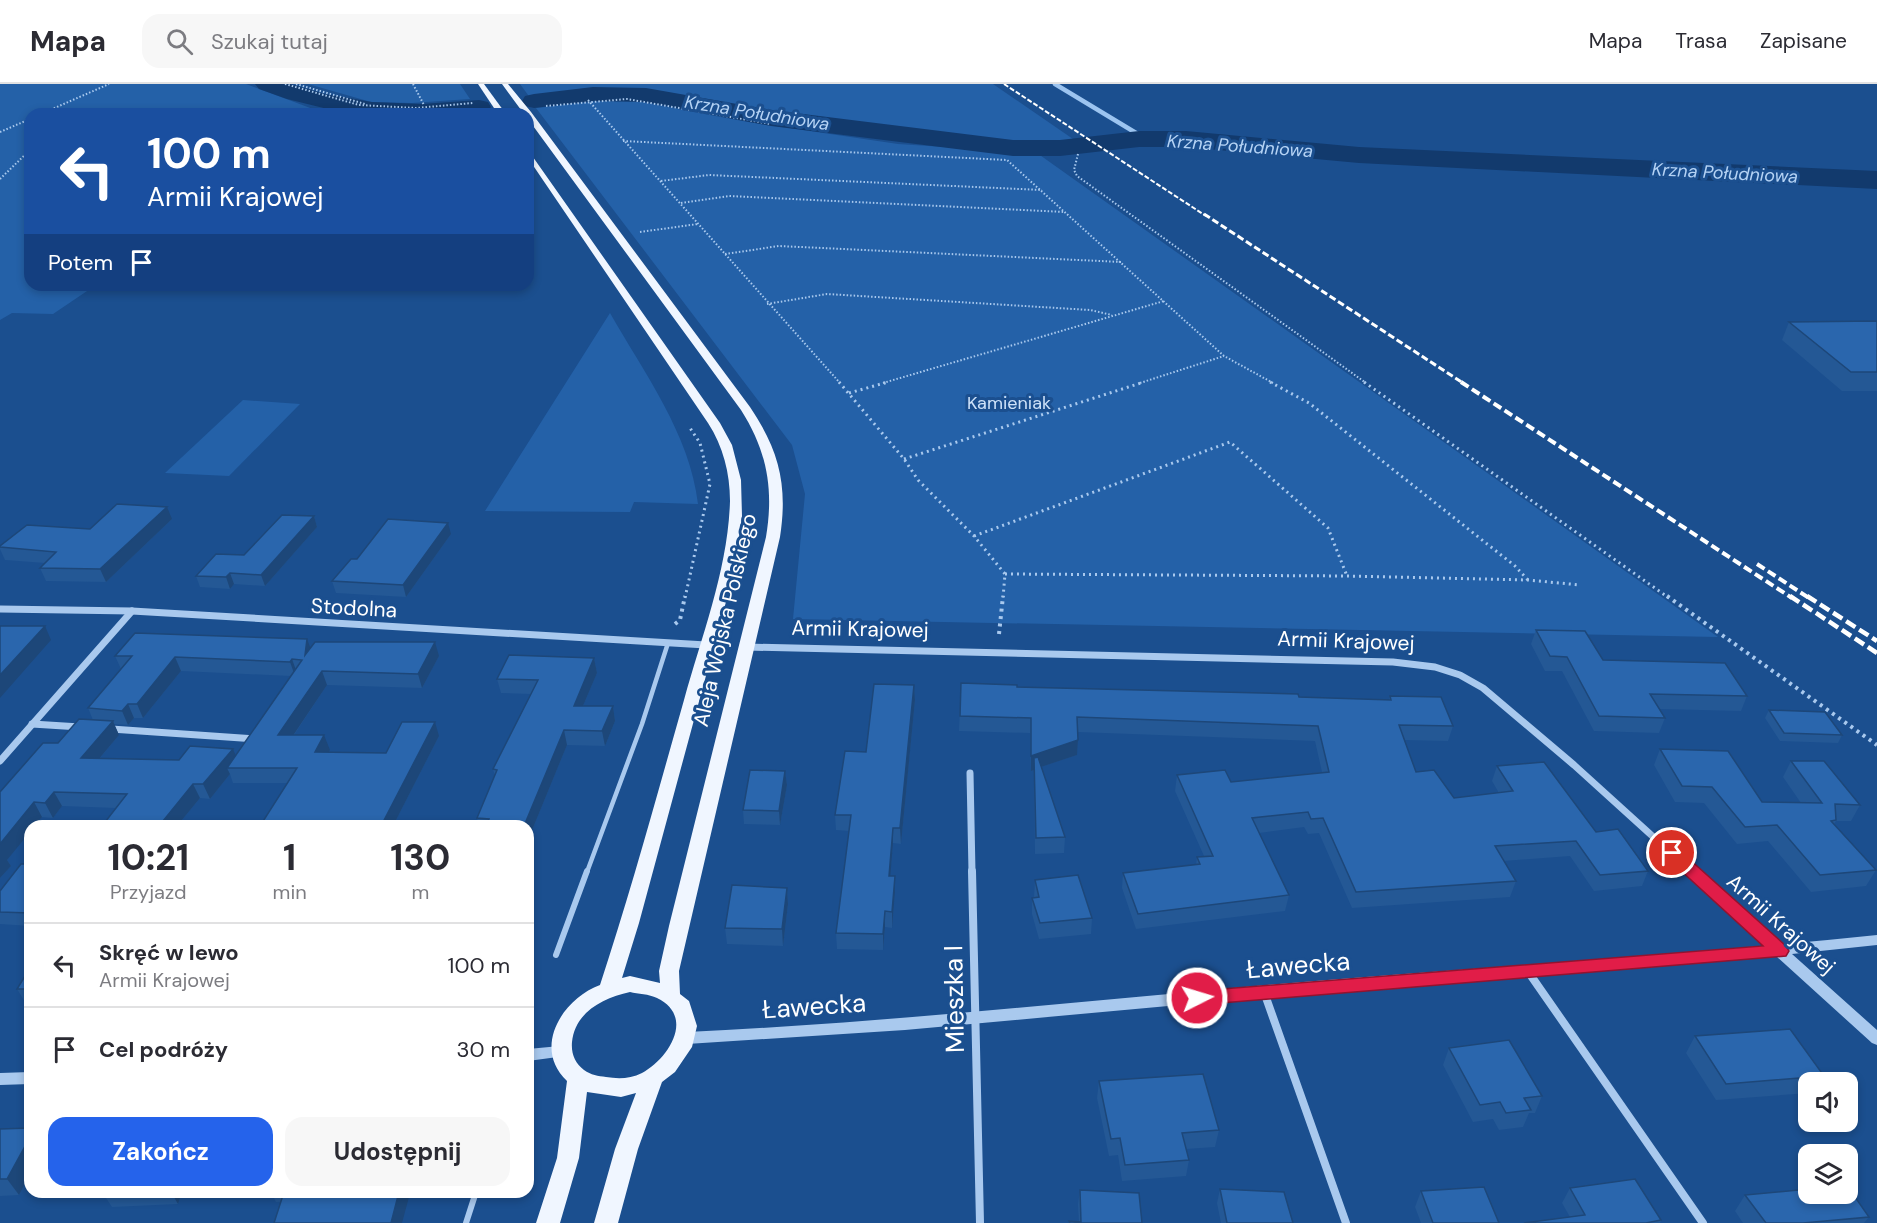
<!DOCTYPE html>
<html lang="pl">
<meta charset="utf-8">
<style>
:root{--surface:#fff;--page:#f7f7f7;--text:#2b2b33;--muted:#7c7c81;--line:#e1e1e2;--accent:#2563eb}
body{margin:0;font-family:"DM Sans",sans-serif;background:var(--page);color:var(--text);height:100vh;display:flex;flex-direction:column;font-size:22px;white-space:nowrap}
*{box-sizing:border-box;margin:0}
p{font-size:20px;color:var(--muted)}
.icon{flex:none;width:33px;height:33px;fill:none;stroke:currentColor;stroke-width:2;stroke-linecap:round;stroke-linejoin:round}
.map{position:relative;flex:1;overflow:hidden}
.sheet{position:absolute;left:24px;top:736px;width:510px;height:378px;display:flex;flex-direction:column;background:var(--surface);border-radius:18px;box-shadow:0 3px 9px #0003}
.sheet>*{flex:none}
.top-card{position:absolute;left:24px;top:24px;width:510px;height:183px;border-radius:18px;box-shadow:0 3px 9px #0003;background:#1a4fa0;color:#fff;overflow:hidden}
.tools{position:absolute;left:1798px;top:988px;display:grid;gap:12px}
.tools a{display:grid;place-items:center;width:60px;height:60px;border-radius:12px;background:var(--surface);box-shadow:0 3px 9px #0003;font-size:30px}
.pin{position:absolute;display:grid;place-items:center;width:51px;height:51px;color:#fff;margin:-26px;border:3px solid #fff;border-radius:50%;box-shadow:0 2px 6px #0007}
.me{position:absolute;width:66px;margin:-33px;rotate:85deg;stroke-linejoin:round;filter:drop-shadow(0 0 4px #0008)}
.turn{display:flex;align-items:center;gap:21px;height:126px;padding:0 24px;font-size:27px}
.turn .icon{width:78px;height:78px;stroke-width:2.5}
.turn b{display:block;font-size:42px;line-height:51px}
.then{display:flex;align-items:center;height:57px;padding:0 24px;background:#0003;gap:12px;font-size:22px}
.eta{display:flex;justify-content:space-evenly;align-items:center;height:102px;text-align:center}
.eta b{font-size:36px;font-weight:700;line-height:42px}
.button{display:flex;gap:12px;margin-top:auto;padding:12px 24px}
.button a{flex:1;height:69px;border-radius:18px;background:var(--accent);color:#fff;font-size:24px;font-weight:700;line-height:69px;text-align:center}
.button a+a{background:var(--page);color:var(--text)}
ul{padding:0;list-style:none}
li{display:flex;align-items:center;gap:18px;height:84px;padding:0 24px;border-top:2px solid var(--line)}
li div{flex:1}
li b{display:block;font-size:22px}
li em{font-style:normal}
header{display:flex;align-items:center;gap:36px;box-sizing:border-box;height:84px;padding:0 30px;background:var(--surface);border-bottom:2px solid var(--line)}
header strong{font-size:28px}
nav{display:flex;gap:33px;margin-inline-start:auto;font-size:21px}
.search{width:420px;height:54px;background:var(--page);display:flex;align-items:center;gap:15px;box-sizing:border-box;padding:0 21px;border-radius:18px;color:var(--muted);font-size:22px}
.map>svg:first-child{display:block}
</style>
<header>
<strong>Mapa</strong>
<div class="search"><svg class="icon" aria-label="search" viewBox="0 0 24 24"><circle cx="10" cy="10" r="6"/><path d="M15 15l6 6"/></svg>Szukaj tutaj</div>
<nav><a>Mapa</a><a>Trasa</a><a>Zapisane</a></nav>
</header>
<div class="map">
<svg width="1877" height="1139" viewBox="0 0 1877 1139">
<rect width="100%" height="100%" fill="#1b4f8f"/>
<!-- green -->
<g fill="#2461a8">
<path d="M0,0H246L313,25L345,30H30V201H96L53,230L12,229L0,236Z"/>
<path d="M308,0H460L470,15L412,19L371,18Z"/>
<path d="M520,0H993L1073,55L1034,63L988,59L757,27L665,9L630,6L531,15Z"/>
<path d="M623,15L748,38L898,60L1037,69L1718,553L793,535L805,410L792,361L536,24Z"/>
<path d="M610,229C644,289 690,350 698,420L634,418L630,428L485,427Z"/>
<path d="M243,316L300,320L229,392L165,389Z"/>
</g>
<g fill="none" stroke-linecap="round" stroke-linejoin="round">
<!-- stream -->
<path stroke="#9cc4f0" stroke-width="4.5" d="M1055,0L1146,55"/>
<!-- river -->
<g fill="#123a6d" fill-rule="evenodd">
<path d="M255,0H290L325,10L372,18L422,20L479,16L488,18L491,23L488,28L481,30H348L287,15L259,5Z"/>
<path d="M593,3L646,4L771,26L1013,56H1060L1139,47H1186L1359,63L1877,87V105L1359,79L1186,63H1139L1060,72H1013L771,42L646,18L593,17L534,24L525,22L522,17L525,12L534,10Z"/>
</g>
<!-- path-far2 -->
<g stroke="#a9c9ee" stroke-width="2" stroke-dasharray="1.5 2" stroke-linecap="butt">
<path d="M285,0L359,21L416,24L473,19"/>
<path d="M296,0L365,20"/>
<path d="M413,0L424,21"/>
<path d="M588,16L840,299"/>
<path d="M546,22L627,15L771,40"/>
<path d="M46,29L68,30"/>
<path d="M41,30L109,0"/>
<path d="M0,48L30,35"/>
<path d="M623,57L1007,76L1224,272L1273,299"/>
<path d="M1078,70L1074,86L1077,92L1366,299"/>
<path d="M0,95L30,66"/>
<path d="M661,97L709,91L1042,106"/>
<path d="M681,119L729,112L1065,128"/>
<path d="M640,148L698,140"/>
<path d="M725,170L779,162L1121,178"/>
<path d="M767,220L827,210L1090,226L1112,231"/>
<path d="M883,299L1164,217"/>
<path d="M1140,299L1224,272"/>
</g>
<!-- path-far1 -->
<g stroke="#a9c9ee" stroke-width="3" stroke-dasharray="2 4" stroke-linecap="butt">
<path d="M839,298L904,375L918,396L974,452L1005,490L1003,514"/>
<path d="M1270,298L1309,319L1515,482L1528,496"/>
<path d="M1364,298L1669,514"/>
<path d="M849,309L888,298"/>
<path d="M904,375L1144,298"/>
<path d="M974,452L1230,358L1328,444L1347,492"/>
<path d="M1005,490L1347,492L1528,496L1580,501"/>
<path d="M685,514L710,400L700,359L690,344"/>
</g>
<!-- path -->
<g stroke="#a9c9ee" stroke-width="4" stroke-dasharray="3 4.5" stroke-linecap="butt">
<path d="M1667,512L1877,661"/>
<path d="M675,540L680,536L685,512"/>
<path d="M999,550L1003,512"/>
</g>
<!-- service-far1 -->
<path stroke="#a9c9ee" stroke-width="4.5" d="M587,788L642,640L668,559"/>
<!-- service -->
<g stroke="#a9c9ee" stroke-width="6">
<path d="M556,871L587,787"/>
<path d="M466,1139L476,1108"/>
</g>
<!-- minor-far1 -->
<g stroke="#a9c9ee" stroke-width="7">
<path d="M0,525L132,527L706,561"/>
<path d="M747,563L1393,578L1435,583L1460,591L1483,604L1574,681L1692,788"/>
<path d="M32,640L80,643"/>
<path d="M111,645L256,655"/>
<path d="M0,677L132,527"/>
<path d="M970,689L972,788"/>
</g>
<!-- minor -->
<g stroke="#a9c9ee" stroke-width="8">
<path d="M972,787L980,1139"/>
<path d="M1691,787L1778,866"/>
<path d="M1527,886L1703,1139"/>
<path d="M1264,908L1346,1139"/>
</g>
<!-- tertiary -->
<g fill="#a9c9ee" fill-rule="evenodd">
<path d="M1877,851V861L1792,870L1877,946V961L1872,959L1776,872L1267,913L905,946L687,960L682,958L680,954L682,950L687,948C881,939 1074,918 1267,901C1470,884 1674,872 1877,851Z"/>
<path d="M560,962L565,964L567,968L565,972L528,977V965Z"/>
<path d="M30,988V1000L0,1001V989Z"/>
</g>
<!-- primary -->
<g fill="#f0f6ff" fill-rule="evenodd">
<path d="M478,0H484L506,30H498Z"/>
<path d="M502,0H508L531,28L750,323C779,366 788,401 780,453L679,887L680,910L689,917L697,942L692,963L675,988L662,998L638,1065L618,1139H594L615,1065L636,1009L621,1013L587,1008L579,1074L560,1139H536L557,1074L567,997C532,964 562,915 600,901C631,807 657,711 684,616C702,551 728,485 730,417C730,389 723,362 708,339L528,74V66L720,339L732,361L741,396L742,432L737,468L730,503L639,839L622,894L630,892L660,899L659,887L669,842L766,453C774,405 767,367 741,326L528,35V30H524ZM630,908C638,910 649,910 657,914C696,933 668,975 642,989C630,995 618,995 606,993C598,992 591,991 584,986C575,979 571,970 572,958C575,928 603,914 630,908Z"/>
</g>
<!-- rail-far3 -->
<path stroke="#fff" stroke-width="2" stroke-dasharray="5 2" stroke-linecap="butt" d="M1004,0L1206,132"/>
<!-- rail-far2 -->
<path stroke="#fff" stroke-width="3" stroke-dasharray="7 3" stroke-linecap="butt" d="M1204,130L1463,299"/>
<!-- rail-far1 -->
<g stroke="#fff" stroke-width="4" stroke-dasharray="9 4" stroke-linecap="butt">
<path d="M1461,298L1792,514"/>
<path d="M1757,480L1809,514"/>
</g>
<!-- rail -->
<g stroke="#fff" stroke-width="4.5" stroke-dasharray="11 4.5" stroke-linecap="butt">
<path d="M1790,512L1877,569"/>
<path d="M1807,512L1877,557"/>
</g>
</g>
<!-- wall -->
<g fill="#245895" fill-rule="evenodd">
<path d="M1877,237V307H1842L1782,256L1789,238Z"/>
<path d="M314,432L317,443L265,502L234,500L230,505L200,503L196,492L244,471Z"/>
<path d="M172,435L106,498L46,497L40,484L45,479L5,476L0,465V462L90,445Z"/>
<path d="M451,450L406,513L336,509L332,497L357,475Z"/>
<path d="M1536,546L1603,576L1747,612L1741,627L1659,625L1665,634L1659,649L1594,647L1562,587H1545L1531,560Z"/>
<path d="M310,564L439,572L422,604L327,601L294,651L330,666L328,668L386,669L439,652L393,742H260L287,699H233L230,690L210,715L200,714L177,742H102L116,724L62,722L53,734L42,733L34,742H30L7,776L11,782L0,794V708L58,659L93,636L88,624L121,585L115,572ZM181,587L291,592L236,672L179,676L100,674L119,651L114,640L128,641L134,634H143Z"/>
<path d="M594,574L597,589L583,622H613L615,637L605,662L567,661L528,756V742H479L477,734L495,692L493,685L531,610L501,609L497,595Z"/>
<path d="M961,599L1017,603L1299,613L1389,616L1390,612L1453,642L1448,657L1404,656L1416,688L1454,714L1499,709L1492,697L1497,682L1596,748L1648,787L1642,802L1594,807L1570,772L1503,777L1516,797L1510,813L1352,824L1319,749L1308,750L1304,743L1259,749L1289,811L1285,827L1136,845L1122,804L1123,789L1196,781L1197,773L1204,772L1175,707L1177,691L1231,698L1322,688L1315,657L1078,648L1077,671L1041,683L1065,753L1064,769L1035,770L1034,686L1031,687L1030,649L959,647Z"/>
<path d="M914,601L915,616L901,760L893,759L890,792L895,808L892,844L885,843L883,866L837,865L836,849L849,747L836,746L835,731L866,668Z"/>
<path d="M1769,626L1842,651L1838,659L1780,657L1765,634Z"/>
<path d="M1660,665L1762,718L1801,719L1783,693L1791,677L1860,721L1851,737H1836L1834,740L1876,786L1866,802L1811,808L1768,757L1737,760L1704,719L1675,718L1654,681Z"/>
<path d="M785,687L787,701L780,741L744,740L743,726Z"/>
<path d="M30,780V842L0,840V807Z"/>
<path d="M1035,796L1092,834L1091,850L1039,855L1032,830V814H1034Z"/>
<path d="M787,804L788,820L783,862L727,860L725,844Z"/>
<path d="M30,884V918H25L17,905Z"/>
<path d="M1695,952L1824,992L1819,999H1809V1009L1716,1016L1686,969Z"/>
<path d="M1449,964L1542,1012L1535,1029H1529L1523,1043L1499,1046L1493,1035L1473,1038L1443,981Z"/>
<path d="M1099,997L1219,1046L1215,1063L1186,1065L1189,1076L1186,1092L1122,1097L1118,1071L1109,1072L1097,1014Z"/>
<path d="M30,1044V1090L19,1111L0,1112V1045Z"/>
<path d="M1570,1104L1661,1136L1660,1139H1524L1570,1133L1562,1119Z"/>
<path d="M1220,1105L1293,1139H1221L1217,1119Z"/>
<path d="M1080,1106L1142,1139L1079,1138L1078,1120Z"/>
<path d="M1421,1107L1499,1139H1421L1415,1123Z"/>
<path d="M102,1108H182L178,1120L112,1123Z"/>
<path d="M271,1108H427L409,1113L276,1118Z"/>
<path d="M1745,1111L1869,1133L1864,1139H1743L1735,1127Z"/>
</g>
<!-- shaded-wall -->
<g fill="#1d4779">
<path d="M167,423L172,435L106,498L100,485Z"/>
<path d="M314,432L317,443L265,502L261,491Z"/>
<path d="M448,439L451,450L406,513L403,501Z"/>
<path d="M230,489L234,500L230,505L226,493Z"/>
<path d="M45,542L51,556L0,614V591Z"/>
<path d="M307,555L312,568L305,571Z"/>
<path d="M435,558L439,572L422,604L418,590Z"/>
<path d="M175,573L181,587L143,634L137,620Z"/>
<path d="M594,574L597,589L577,636L574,622Z"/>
<path d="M292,575L297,589L295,592L290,578Z"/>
<path d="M322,587L327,601L284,665L278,651Z"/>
<path d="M914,601L915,616L901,760L900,744Z"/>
<path d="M128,620L134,634L128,641L122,627Z"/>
<path d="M613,622L615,637L605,662L602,647Z"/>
<path d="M113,637L119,651L88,688L81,674Z"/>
<path d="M435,638L439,652L393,742H381Z"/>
<path d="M564,646L567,661L528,756V742H524Z"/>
<path d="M324,651L330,666L320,683L315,668Z"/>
<path d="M1078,656L1077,671L1035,685L1034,674V686L1031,687V672Z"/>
<path d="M233,665L239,679L227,684L230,690L210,715L203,700Z"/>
<path d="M785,687L787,701L780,741L779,727Z"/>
<path d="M193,700L200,714L177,742H159Z"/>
<path d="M54,708L62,722L53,734L45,719Z"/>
<path d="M34,718L42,733L34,742H30V748L7,776L11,782L0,794V760Z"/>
<path d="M893,744V759L889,808V792Z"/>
<path d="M895,792V808L892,844V828Z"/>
<path d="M787,804L788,820L783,862L782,845Z"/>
<path d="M885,827V843L883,866V850Z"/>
<path d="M30,1053V1090L19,1111L7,1095Z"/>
<path d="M171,1108H182L178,1120Z"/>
<path d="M399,1108H427L409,1113L402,1139H391Z"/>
</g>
<!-- building -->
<g fill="#2a66ad" stroke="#1d4779" stroke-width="1.5">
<path d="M1877,237V288H1851L1789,238Z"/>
<path d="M117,420L167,423L100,485L40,484L56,468L0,463V462L27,441L90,445Z"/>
<path d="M282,431L314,432L261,491L230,489L226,493L196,492L216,470L244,471Z"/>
<path d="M388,435L448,439L403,501L332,497L351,475H357Z"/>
<path d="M0,542H45L0,591Z"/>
<path d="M1536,546L1585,547L1603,576L1725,579L1747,612L1650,610L1665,634L1599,632L1567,573L1550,572Z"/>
<path d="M135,549L307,555L305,571L315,558H435L418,590L322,587L278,651H324L315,668L386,669L402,638H435L381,742H260L297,684H227L302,576L292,575L290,578L175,573L137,620H128L122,627L88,624L132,572H115Z"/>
<path d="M509,571L594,574L574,622H613L602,647L564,646L524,742H486L489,735L477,734L497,686L493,685L538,596L497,595Z"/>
<path d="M961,599L1017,601V603L1298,610L1299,613L1391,616L1390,612L1441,613L1453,642L1399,641L1416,688L1434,686L1454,714L1513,707L1497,682L1544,678L1596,748L1618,745L1648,787L1600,791L1576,757L1495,762L1516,797L1356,808L1323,734L1311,735L1308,728L1252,734L1289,811L1138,830L1123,789L1200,780L1197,773L1213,772L1177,691L1225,686L1231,698L1329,688L1318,642L1077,633L1078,656L1031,672V634L960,632Z"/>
<path d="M874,600L914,601L900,744H893L889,792H895L892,828L885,827L883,850L836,849L851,731H835L845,667L866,668Z"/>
<path d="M1769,626L1825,628L1842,651L1784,649Z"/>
<path d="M79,635L113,637L81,674L179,676L190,662L233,665L203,700H193L159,742H102L127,710L54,708L45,719L34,718L0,760V708L43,659H58Z"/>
<path d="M1660,665L1728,667L1762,718L1822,719L1791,677H1824L1860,721L1835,720L1836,736L1831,737L1876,786L1820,791L1777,741L1745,743L1712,703L1682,702Z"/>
<path d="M1038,673L1065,753L1036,754L1034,674Z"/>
<path d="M750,686L785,687L779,727L743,726Z"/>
<path d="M21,780H30V829L0,828V807Z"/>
<path d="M1078,791L1092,834L1040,839L1032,814L1039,813L1035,796Z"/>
<path d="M732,801L787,804L782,845L725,844Z"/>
<path d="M30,884V905H17Z"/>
<path d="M1790,945L1824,992L1726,1000L1695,952Z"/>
<path d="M1509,956L1542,1012L1524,1014L1531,1026L1506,1029L1500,1018L1480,1021L1449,964Z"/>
<path d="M1203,990L1219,1046L1182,1049L1189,1076L1125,1081L1120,1054L1111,1055L1099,997Z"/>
<path d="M30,1044V1053L7,1095H0V1045Z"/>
<path d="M1635,1095L1661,1136L1646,1139H1524L1585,1131L1570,1104Z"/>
<path d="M1484,1103L1499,1139H1433L1421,1107Z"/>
<path d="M1848,1103L1869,1133L1803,1139H1766L1745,1111L1809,1105V1110H1848Z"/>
<path d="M1220,1105L1284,1108L1293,1139H1227Z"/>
<path d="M1080,1106L1139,1109L1142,1139H1070L1069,1137L1081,1138Z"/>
<path d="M284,1108H399L391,1139H274Z"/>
</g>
<!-- route -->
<path fill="#e11d48" stroke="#92132f" stroke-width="1.5" d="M1672,764L1678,765L1786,862L1789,867L1786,872L1197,921L1191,919L1188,914L1191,909L1197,907L1763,862L1666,773L1664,769Z"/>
<g text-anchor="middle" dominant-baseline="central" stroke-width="6" stroke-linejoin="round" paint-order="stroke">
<!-- far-water labels -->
<g font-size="18" font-style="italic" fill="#b5d3f5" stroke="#1b4f8f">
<text transform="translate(757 29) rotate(9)">Krzna Południowa</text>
<text transform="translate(1240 62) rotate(4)">Krzna Południowa</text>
<text transform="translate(1725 89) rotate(3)">Krzna Południowa</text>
</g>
<!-- far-park labels -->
<g font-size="18" fill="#cfe3fa" stroke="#1b4f8f">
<text x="1009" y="319">Kamieniak</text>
</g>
<!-- street labels -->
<g font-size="21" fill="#fff" stroke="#1b4f8f">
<text transform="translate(354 524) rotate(3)">Stodolna</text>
<text transform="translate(725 536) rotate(-77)">Aleja Wojska Polskiego</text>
<text transform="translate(860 545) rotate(1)">Armii Krajowej</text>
<text transform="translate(1346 557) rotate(2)">Armii Krajowej</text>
<text transform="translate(1781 840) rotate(42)">Armii Krajowej</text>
</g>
<!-- near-street labels -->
<g font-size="26" fill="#fff" stroke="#1b4f8f">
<text transform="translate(1298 881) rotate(-5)">Ławecka</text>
<text transform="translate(954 915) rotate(-91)">Mieszka I</text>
<text transform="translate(814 922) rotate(-4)">Ławecka</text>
</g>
</g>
</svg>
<div class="tools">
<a><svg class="icon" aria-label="sound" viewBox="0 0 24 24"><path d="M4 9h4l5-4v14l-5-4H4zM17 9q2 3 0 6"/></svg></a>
<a><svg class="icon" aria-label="layers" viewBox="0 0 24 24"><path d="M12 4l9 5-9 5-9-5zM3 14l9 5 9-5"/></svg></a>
</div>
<div class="pin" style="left:1672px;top:769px;background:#d93025"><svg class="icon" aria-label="arrive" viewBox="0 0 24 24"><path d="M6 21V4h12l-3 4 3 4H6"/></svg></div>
<svg class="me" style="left:1197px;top:914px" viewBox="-20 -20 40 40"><circle r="17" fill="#e11d48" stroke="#fff" stroke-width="3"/><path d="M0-11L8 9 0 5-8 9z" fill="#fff"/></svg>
<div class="top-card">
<div class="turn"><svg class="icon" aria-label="left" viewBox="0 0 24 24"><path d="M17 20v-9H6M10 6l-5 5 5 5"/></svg><div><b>100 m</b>Armii Krajowej</div></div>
<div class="then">Potem<svg class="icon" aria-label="arrive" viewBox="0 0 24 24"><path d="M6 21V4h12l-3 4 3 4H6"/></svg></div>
</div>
<section class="sheet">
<div class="eta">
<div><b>10:21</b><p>Przyjazd</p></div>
<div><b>1</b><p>min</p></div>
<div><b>130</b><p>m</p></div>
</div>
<ul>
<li><svg class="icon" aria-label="left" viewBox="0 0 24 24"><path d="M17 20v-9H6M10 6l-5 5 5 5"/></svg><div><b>Skręć w lewo</b><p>Armii Krajowej</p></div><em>100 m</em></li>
<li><svg class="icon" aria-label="arrive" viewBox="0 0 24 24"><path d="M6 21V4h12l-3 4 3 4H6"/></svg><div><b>Cel podróży</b></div><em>30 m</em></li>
</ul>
<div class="button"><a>Zakończ</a><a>Udostępnij</a></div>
</section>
</div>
